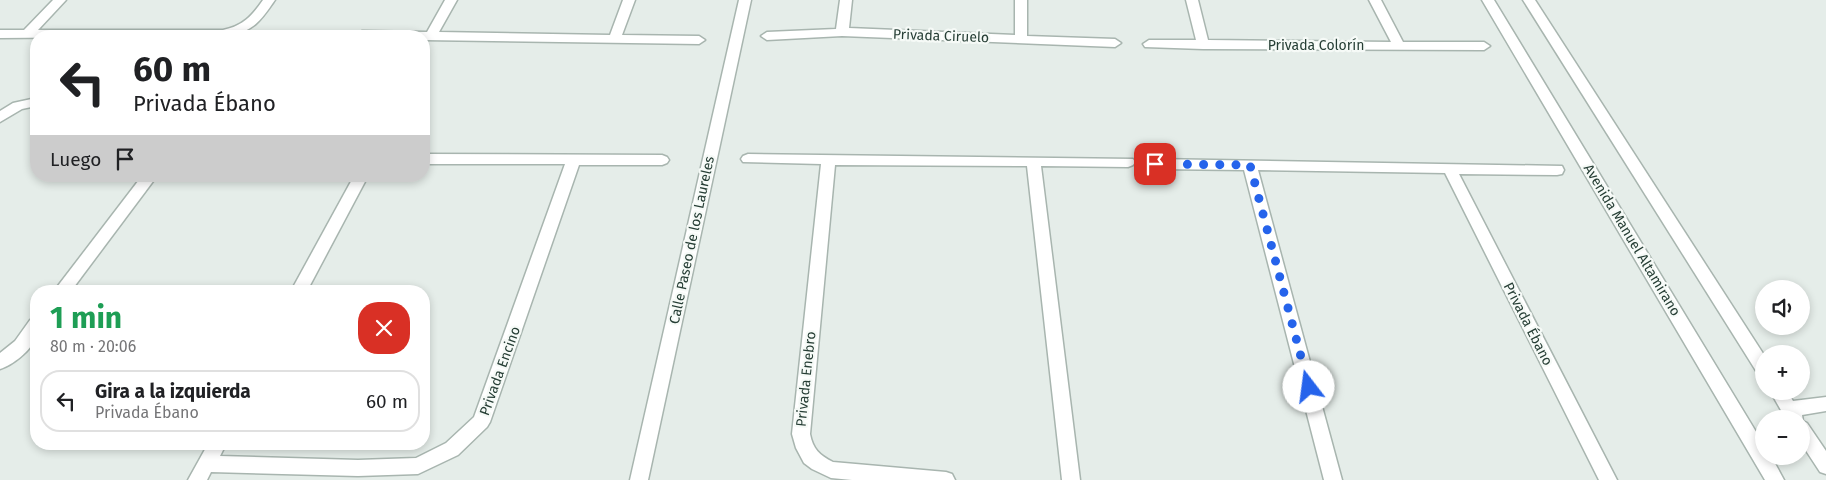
<!DOCTYPE html>
<html lang="es">
<meta charset="utf-8">
<style>
:root{--surface:#fff;--page:#f6f6f6;--text:#202124;--muted:#757577;--line:#e0e0e0}
body{margin:0;font-family:"Fira Sans",sans-serif;background:var(--page);color:var(--text);height:100vh;display:flex;flex-direction:column;font-size:19px;white-space:nowrap}
*{box-sizing:border-box;margin:0}
p{font-size:16px;color:var(--muted)}
.icon{flex:none;width:28px;height:28px;fill:none;stroke:currentColor;stroke-width:2;stroke-linecap:round;stroke-linejoin:round}
.map{position:relative;flex:1;overflow:hidden}
.panel{position:absolute;left:30px;top:285px;width:400px;height:165px;display:flex;flex-direction:column;background:var(--surface);border-radius:20px;box-shadow:0 2px 8px #0003}
.panel>*{flex:none}
.top-card{position:absolute;left:30px;top:30px;width:400px;height:152px;border-radius:20px;box-shadow:0 2px 8px #0003;background:#fff;color:var(--text);overflow:hidden}
.controls{position:absolute;left:1755px;top:280px;display:grid;gap:10px}
.controls a{display:grid;place-items:center;width:55px;height:55px;border-radius:50%;background:var(--surface);box-shadow:0 2px 8px #0003;font-size:25px}
.pin{position:absolute;display:grid;place-items:center;width:42px;height:42px;color:#fff;margin:-21px;border-radius:10px;box-shadow:0 2px 8px #0006}
.me{position:absolute;width:55px;margin:-28px;rotate:345deg;stroke-linejoin:round;filter:drop-shadow(0 0 4px #0008)}
.turn{display:flex;align-items:center;gap:18px;height:105px;padding:0 20px;font-size:22px}
.turn .icon{width:65px;height:65px;stroke-width:2.5}
.turn b{display:block;font-size:35px;line-height:42px}
.then{display:flex;align-items:center;height:48px;padding:0 20px;background:#0003;gap:10px;font-size:19px}
.round{display:grid;place-items:center;flex:none;width:52px;height:52px;border-radius:20px;background:var(--page)}
.summary{display:flex;align-items:center;justify-content:space-between;height:85px;padding:0 20px}
h1{font-size:30px;font-weight:700;line-height:38px;color:#1e9e55}
ul{padding:0;list-style:none}
li{display:flex;align-items:center;gap:15px;height:62px;margin:0 10px 8px;padding:0 10px;border:2px solid var(--line);border-radius:20px}
li div{flex:1}
li b{display:block;font-size:19px}
li em{font-style:normal}
.map>svg:first-child{display:block}
</style>
<div class="map">
<svg width="1826" height="480" viewBox="0 0 1826 480">
<rect width="100%" height="100%" fill="#e5ede9"/>
<g fill="none" stroke-linecap="round" stroke-linejoin="round">
<!-- street casing -->
<g stroke="#a8b5af" stroke-width="3">
<g id="street">
<path d="M53,0H66L38,30H223C243,26 252,16 263,0H275C261,20 255,30 230,36L0,38V30H24Z"/>
<path d="M445,0H457L439,32L610,35L623,0H635L622,35L699,36L705,40L699,44L424,40V36L356,35L362,31L427,32Z"/>
<path d="M739,0H751L648,480H630Z"/>
<path d="M840,0H852L849,28L1015,35V0H1027V36L1115,39L1121,43L1115,47L842,36L767,40L761,36L767,32L836,29Z"/>
<path d="M1186,0H1198L1208,40L1391,42L1369,0H1381L1403,42H1484L1490,46L1484,50L1203,49L1145,47L1143,44L1149,40H1196Z"/>
<path d="M1482,0H1494L1764,445V456H1771L1784,480H1765Z"/>
<path d="M1523,0H1535L1764,355V376L1758,374Z"/>
<path d="M36,98V106L22,109L0,122V111L13,103Z"/>
<path d="M424,154L662,155L667,157L669,160L667,163L662,165H579L490,422L487,427L458,455L418,474L358,476L211,472L207,480H188L208,444H226L220,456L358,460L416,458L446,443L474,417L565,164H424Z"/>
<path d="M748,154L1133,159L1135,162L1133,165L1128,167L1041,166L1080,480H1062L1027,166L835,165L810,434C813,449 819,455 833,462L946,472L952,474L955,480H852L831,478L812,469L804,463L796,448L792,434L821,164L743,162L741,159L743,156Z"/>
<path d="M1155,159L1562,166L1564,170L1562,174L1557,175L1459,174L1617,480H1599L1445,173L1258,170L1342,480H1324L1244,170L1155,169L1150,167L1148,164L1150,161Z"/>
<path d="M142,176H157L71,291H54Z"/>
<path d="M354,176H368L307,291H291Z"/>
<path d="M36,319C36,324 38,333 36,338C30,351 13,365 0,369V353L15,341L30,320Z"/>
<path d="M1770,391H1787L1793,401L1826,397V411L1802,415L1803,421L1807,423L1826,451V474L1820,472L1801,443V419H1786Z"/>
</g>
</g>
<!-- street -->
<use href="#street" fill="#fff" fill-rule="evenodd"/>
</g>
<g fill="none" stroke-linecap="round" stroke-linejoin="round">
<!-- route -->
<path stroke="#2563eb" stroke-width="9" stroke-dasharray="0 16.2" d="M1155,164L1250,165L1309,387"/>
</g>
<g text-anchor="middle" dominant-baseline="central" stroke-width="4.5" stroke-linejoin="round" paint-order="stroke">
<!-- street labels -->
<g font-size="14" fill="#263e35" stroke="#f6faf7">
<text transform="translate(941 36) rotate(2)">Privada Ciruelo</text>
<text x="1316" y="45">Privada Colorín</text>
<text transform="translate(692 240) rotate(-78)">Calle Paseo de los Laureles</text>
<text transform="translate(1632 240) rotate(59)">Avenida Manuel Altamirano</text>
<text transform="translate(1528 324) rotate(63)">Privada Ébano</text>
<text transform="translate(500 371) rotate(-70)">Privada Encino</text>
<text transform="translate(806 379) rotate(-84)">Privada Enebro</text>
</g>
</g>
</svg>
<div class="controls">
<a><svg class="icon" aria-label="sound" viewBox="0 0 24 24"><path d="M4 9h4l5-4v14l-5-4H4zM17 9q2 3 0 6"/></svg></a>
<a>+</a>
<a>−</a>
</div>
<div class="pin" style="left:1155px;top:164px;background:#d93025"><svg class="icon" aria-label="arrive" viewBox="0 0 24 24"><path d="M6 21V4h12l-3 4 3 4H6"/></svg></div>
<svg class="me" style="left:1309px;top:387px" viewBox="-20 -20 40 40"><circle r="19" fill="#fff"/><path d="M0-13L10 11 0 6-10 11z" fill="#2563eb"/></svg>
<div class="top-card">
<div class="turn"><svg class="icon" aria-label="left" viewBox="0 0 24 24"><path d="M17 20v-9H6M10 6l-5 5 5 5"/></svg><div><b>60 m</b>Privada Ébano</div></div>
<div class="then">Luego<svg class="icon" aria-label="arrive" viewBox="0 0 24 24"><path d="M6 21V4h12l-3 4 3 4H6"/></svg></div>
</div>
<section class="panel">
<div class="summary"><div><h1>1 min</h1><p>80 m · 20:06</p></div><a class="round" style="background:#d93025;color:#fff"><svg class="icon" aria-label="close" viewBox="0 0 24 24"><path d="M6 6l12 12M18 6L6 18"/></svg></a></div>
<ul>
<li><svg class="icon" aria-label="left" viewBox="0 0 24 24"><path d="M17 20v-9H6M10 6l-5 5 5 5"/></svg><div><b>Gira a la izquierda</b><p>Privada Ébano</p></div><em>60 m</em></li>
</ul>
</section>
</div>
